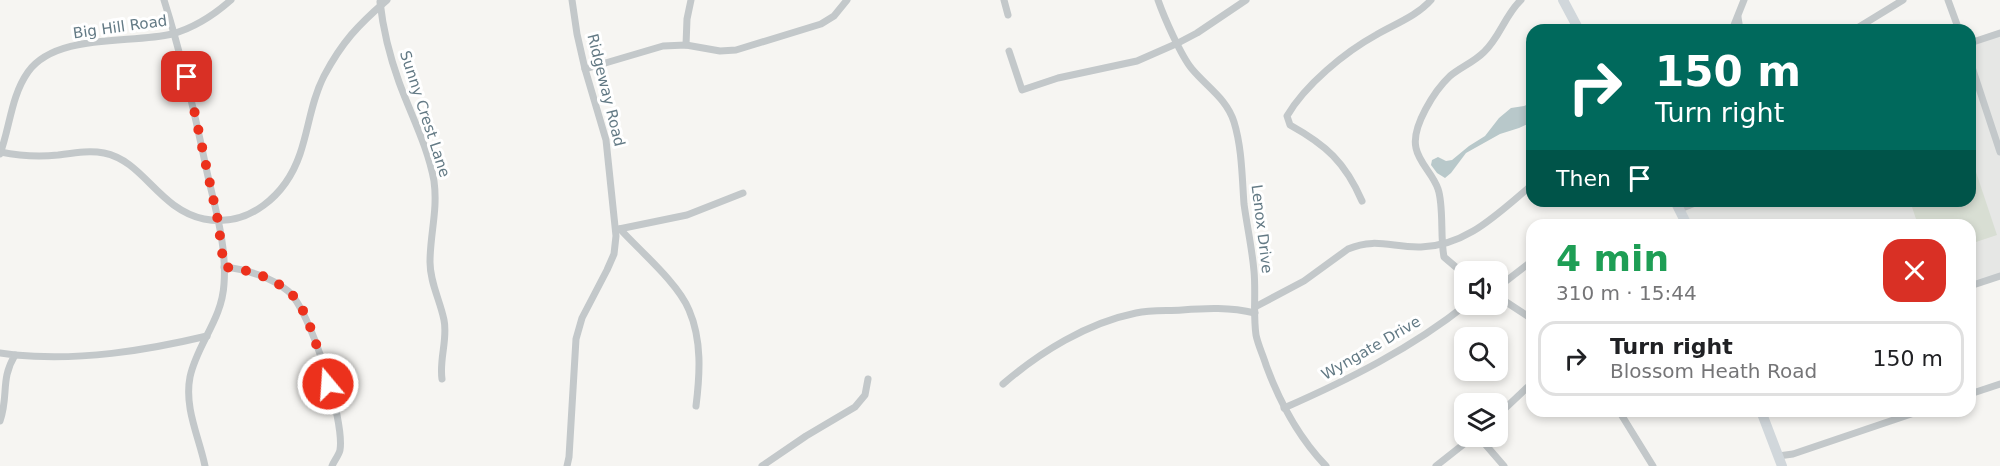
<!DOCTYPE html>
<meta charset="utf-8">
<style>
:root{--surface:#fff;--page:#f2f2f2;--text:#202124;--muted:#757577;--line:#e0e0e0}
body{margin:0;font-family:"DejaVu Sans",sans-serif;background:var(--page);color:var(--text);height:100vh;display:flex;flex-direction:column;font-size:22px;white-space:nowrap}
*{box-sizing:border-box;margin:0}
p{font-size:20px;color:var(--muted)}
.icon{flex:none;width:33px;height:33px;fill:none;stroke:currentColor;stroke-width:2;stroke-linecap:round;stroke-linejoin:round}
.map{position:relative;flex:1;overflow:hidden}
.details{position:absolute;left:1526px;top:219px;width:450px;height:198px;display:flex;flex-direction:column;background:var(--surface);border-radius:18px;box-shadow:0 3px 9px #0003}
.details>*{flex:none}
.top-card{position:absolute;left:1526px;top:24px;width:450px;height:183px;border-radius:18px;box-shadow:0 3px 9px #0003;background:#00695c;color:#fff;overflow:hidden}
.controls{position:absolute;left:1454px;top:261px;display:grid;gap:12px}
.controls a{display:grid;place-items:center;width:54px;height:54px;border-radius:12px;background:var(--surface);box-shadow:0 3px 9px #0003;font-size:30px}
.pin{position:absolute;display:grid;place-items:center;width:51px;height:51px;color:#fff;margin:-26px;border-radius:12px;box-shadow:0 3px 9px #0006}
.me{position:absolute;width:66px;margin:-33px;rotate:342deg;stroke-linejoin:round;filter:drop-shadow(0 0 4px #0008)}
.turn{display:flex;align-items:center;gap:21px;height:126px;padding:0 30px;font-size:27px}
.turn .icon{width:78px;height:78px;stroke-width:2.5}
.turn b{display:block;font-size:42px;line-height:51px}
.then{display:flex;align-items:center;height:57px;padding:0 30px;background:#0003;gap:12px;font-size:22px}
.round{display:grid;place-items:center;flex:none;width:63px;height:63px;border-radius:18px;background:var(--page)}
.headline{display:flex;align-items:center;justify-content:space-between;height:102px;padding:0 30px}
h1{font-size:36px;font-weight:700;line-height:45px;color:#1e9e55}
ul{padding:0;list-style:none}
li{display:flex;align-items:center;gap:18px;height:75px;margin:0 12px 9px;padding:0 18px;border:3px solid var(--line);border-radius:18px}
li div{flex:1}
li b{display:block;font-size:22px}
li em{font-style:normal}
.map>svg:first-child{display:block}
</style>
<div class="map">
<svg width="2000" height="466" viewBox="0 0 2000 466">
<rect width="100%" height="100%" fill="#f6f5f2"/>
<!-- built -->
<path fill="#e6e7e5" d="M2000,33V276L1970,286V225H1687L1680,209L1700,201H1970V43Z"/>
<!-- green -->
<path fill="#d8ded3" d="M1970,154L1997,235L1970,244V225H1918L1910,201H1970Z"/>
<!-- water -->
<path fill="#b8c8ca" d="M1531,103V120L1530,123L1519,128L1500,134L1466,153L1451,173L1445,178L1437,173L1431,165L1432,160L1438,157L1446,161L1452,160L1469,146L1485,136L1499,118L1511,108L1524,106Z"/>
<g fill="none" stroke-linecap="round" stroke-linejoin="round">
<!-- minor -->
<g stroke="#c3c8ca" stroke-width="7">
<path d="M164,0C182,57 195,114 207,172C215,208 227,246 224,284C222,320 197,344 190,377C184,408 199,437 205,466"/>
<path d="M1004,0L1008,15"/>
<path d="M1158,0C1164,17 1181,56 1192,69C1207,87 1227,99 1234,122C1242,148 1242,177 1244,204C1247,226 1252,248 1254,271C1256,292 1253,314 1256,335C1258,345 1263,355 1266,365C1280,403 1298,437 1326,466"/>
<path d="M1948,0L1959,30"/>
<path d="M380,2C383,29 390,57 399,82C411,115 428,147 434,181C438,210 430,234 430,262C430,283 440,300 444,320C448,339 439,359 442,379"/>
<path d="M1738,17L1740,30"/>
<path d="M1732,30L1744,0"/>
<path d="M1854,30L1903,0"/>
<path d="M1970,43L2000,33"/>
<path d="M686,45L687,19L691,0"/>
<path d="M1009,51L1022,90L1058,78L1137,61L1178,43L1197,33L1246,0"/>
<path d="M1970,61L2000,152"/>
<path d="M585,69L663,46L686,45L720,51L736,50L821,24L834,16L847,0"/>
<path d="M0,152C20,156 38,157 58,155C73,153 89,150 104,153C144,161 158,209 204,219C249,228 286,195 300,154C309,128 311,101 324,76C342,42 358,25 387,0"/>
<path d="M0,154C10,127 11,96 28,72C56,33 130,44 172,34C194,28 214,15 231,0"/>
<path d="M1362,201C1345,162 1326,145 1290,125L1287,116C1305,85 1345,52 1376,35C1395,24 1417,16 1431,0"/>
<path d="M1680,209L1700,201"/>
<path d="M619,229L687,215L743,193"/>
<path d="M620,229C640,251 678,283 689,310C702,340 700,374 696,406"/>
<path d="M224,267C245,269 271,277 288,291C310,309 345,421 340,450C339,455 334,461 332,466"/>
<path d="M1464,274L1444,257C1440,237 1444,206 1438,189C1433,174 1419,163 1416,148C1411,127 1435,90 1450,76C1461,67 1474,62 1484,52C1500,37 1505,15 1521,0"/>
<path d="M1970,286L2000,276"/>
<path d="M1497,288L1532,261"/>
<path d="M1497,296L1532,319"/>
<path d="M1255,307L1304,281L1348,249C1376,237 1393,248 1421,247C1467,246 1498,213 1532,185"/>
<path d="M0,353L15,355C0,380 9,395 0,421"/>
<path d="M15,355C80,361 144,351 207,336"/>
<path d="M1003,384C1040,352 1087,323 1136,313C1151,310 1166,311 1182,310C1206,308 1230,307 1255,313"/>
<path d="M1970,394L2000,384"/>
<path d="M1284,408C1348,380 1412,348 1467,304"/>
<path d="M1619,411L1653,466"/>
<path d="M1497,416L1532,383"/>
<path d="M1478,436L1504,466"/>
<path d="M1778,456L1793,454L1920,411"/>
<path d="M567,466L569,457L576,339L582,318L607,270L614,254L616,236L606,140L585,69L577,34L572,0"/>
<path d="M762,466L806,436L855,407L865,395L868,379"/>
<path d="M1436,466L1474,436"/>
</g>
<!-- primary -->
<g stroke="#d1d7db" stroke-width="10">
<path d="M1563,0L1579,30"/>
<path d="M1675,201L1687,225"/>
<path d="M1761,411L1782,466"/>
</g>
</g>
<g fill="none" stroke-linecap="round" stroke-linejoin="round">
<!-- route -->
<path stroke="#ec311c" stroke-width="10" stroke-dasharray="0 18" d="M187,77L218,221L224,267C248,269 279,279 295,298C311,318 320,359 328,384"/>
</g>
<g text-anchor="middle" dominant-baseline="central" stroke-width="6" stroke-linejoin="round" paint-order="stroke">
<!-- street labels -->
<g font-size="15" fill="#637a85" stroke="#fff">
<text transform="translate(120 27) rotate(-8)">Big Hill Road</text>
<text transform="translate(606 90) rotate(76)">Ridgeway Road</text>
<text transform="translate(425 114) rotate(72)">Sunny Crest Lane</text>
<text transform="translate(1262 229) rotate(83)">Lenox Drive</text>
<text transform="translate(1371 348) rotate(-30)">Wyngate Drive</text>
</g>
</g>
</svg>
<div class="controls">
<a><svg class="icon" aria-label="sound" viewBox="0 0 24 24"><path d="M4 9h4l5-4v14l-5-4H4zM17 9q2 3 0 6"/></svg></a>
<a><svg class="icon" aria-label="search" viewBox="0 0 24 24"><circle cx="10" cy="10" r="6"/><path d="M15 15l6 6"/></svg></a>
<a><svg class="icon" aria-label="layers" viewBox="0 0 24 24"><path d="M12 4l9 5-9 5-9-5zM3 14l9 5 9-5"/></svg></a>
</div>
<div class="pin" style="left:187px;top:77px;background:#d93025"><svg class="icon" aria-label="arrive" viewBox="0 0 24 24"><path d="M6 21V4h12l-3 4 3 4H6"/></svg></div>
<svg class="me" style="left:328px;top:384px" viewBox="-20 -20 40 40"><circle r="17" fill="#ec311c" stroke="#fff" stroke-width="3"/><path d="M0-11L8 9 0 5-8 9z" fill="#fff"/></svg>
<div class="top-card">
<div class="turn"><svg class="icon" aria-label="right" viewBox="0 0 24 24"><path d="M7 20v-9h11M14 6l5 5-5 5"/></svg><div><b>150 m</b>Turn right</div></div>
<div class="then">Then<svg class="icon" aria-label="arrive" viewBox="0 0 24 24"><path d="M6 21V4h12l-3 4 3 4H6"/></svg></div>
</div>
<section class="details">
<div class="headline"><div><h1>4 min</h1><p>310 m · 15:44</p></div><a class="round" style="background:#d93025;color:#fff"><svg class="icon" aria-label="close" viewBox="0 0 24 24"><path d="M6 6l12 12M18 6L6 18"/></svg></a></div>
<ul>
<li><svg class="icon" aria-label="right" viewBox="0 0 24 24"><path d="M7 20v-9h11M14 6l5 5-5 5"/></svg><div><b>Turn right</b><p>Blossom Heath Road</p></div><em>150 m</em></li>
</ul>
</section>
</div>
